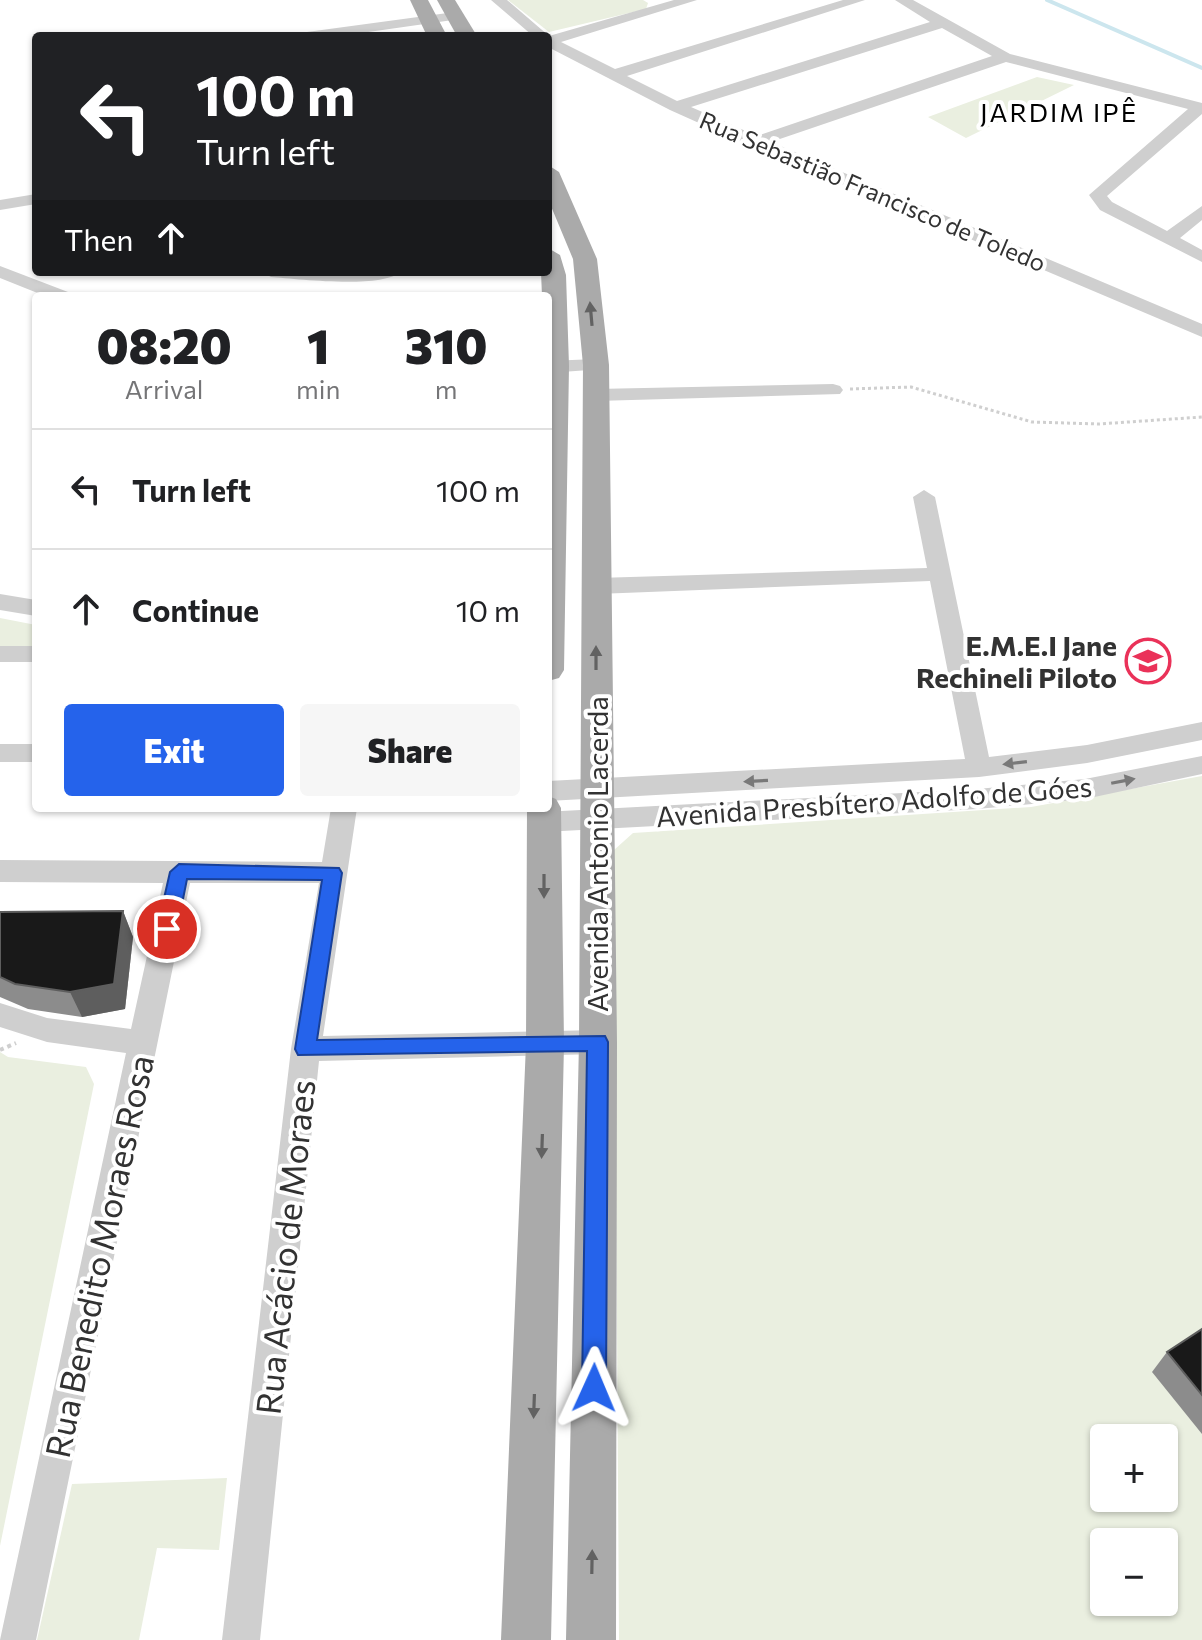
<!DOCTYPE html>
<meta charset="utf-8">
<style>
:root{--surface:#fff;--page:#f6f6f6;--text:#202124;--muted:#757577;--line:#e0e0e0;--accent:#2563eb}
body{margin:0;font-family:Commissioner,sans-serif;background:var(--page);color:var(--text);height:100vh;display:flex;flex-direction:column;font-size:30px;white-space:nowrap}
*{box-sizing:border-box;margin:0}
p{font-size:26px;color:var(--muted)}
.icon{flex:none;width:44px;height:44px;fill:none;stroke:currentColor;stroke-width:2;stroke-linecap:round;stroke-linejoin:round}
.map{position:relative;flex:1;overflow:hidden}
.side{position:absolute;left:32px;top:292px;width:520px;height:520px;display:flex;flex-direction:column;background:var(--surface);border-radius:8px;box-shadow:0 2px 6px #0004}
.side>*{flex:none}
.guide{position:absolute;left:32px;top:32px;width:520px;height:244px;border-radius:8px;box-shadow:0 2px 6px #0004;background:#202124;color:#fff;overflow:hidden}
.controls{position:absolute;left:1090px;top:1424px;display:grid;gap:16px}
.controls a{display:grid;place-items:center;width:88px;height:88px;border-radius:8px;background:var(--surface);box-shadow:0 2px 6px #0004;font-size:40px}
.pin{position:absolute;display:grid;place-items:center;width:68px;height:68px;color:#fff;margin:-34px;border:4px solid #fff;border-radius:50%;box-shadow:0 2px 8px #0007}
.me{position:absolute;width:88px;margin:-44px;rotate:1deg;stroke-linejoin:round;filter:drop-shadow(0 0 6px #0008)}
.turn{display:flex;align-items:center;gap:28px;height:168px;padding:0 32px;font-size:36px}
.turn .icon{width:104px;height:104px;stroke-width:2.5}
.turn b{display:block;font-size:56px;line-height:68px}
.then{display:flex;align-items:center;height:76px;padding:0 32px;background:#0003;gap:16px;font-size:30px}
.eta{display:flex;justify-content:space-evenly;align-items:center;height:136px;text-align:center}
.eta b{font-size:48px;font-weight:800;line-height:56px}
.button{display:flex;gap:16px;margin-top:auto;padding:16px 32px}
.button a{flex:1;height:92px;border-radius:8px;background:var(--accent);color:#fff;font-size:32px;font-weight:800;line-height:92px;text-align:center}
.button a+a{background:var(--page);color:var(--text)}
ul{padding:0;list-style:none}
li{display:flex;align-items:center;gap:24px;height:120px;padding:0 32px;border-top:2px solid var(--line)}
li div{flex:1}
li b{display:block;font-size:30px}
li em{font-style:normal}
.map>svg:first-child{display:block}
</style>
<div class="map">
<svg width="1202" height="1640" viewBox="0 0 1202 1640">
<rect width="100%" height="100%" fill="#fff"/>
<!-- green -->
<g fill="#eaefe0" fill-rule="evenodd">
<path d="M508,0H643L648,3L646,9L549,32Z"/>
<path d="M1037,77L1074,85L966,138L928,117Z"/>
<path d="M0,618L36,625V646H0Z"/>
<path d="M1202,776V1640H619L614,850L633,833L1031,807ZM1104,1438H1164V1498H1104ZM1104,1542H1164V1602H1104Z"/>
<path d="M0,1052L8,1057L86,1067L94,1084L0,1546Z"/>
<path d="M227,1478L219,1550L157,1548L139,1640H37L72,1484Z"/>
</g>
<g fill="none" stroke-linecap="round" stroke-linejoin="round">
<!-- stream -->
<path stroke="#cce6ee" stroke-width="4" d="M1047,0L1202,68"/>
<!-- path-far1 -->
<path stroke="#cfcfcf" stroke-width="3" stroke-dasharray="3 3" stroke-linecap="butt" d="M850,389L911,387L1032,422L1099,424L1202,417"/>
<!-- path -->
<path stroke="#cfcfcf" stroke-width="4" stroke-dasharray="4 4" stroke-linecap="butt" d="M0,1050L16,1043"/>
<!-- minor -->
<g fill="#cfcfcf" fill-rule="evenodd">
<path d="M491,0H507L549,36L674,0H697L561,42L615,69L843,0H865L627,76L677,101L930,22L895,0H913L1010,54L1202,103V114L1107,196L1112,202L1167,231L1202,206V220L1180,238L1202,250V262L1100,210L1089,195L1188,109L1006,62L771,142L1202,324V337L748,145L670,110L548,47V36H533ZM942,28L992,56L757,136L691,107Z"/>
<path d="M455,12L460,13V19L340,36H300L307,32Z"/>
<path d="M36,194V204L0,210V200Z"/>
<path d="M0,266L68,292L70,296H45L0,278Z"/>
<path d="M262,272H400C382,289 297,279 271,277Z"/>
<path d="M596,359L606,365L603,369L548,373V361Z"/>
<path d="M833,384L840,386L843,390L840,394L596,401L586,395L596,389Z"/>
<path d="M924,490L935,497L989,757L1087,745L1202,722V740L1087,763L979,777L548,801V781L965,759L930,581L597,594L586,586L597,578L927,568L913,497Z"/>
<path d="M0,594L36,600V616L0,610Z"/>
<rect x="0" y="646" width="36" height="16"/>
<rect x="0" y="744" width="36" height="18"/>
<path d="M1202,756V774L1085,799L977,809L543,832L534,829L530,822L534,815L543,812L977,789L1085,779Z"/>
<path d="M331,808H357L323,1036L598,1030L608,1033L613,1042L608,1051L598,1054L319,1061L260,1640H222L291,1049L319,883H190L36,1640H0L126,1053L47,1042L0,1027V1003L47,1018L131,1029L163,883L0,882V860L322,862Z"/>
</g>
<!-- major -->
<g fill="#aaa" fill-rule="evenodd">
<path d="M410,0H428L447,36H427Z"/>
<path d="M437,0H455L477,36H457Z"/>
<path d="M548,165L559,172L597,259L609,365L617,1042L616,1640H566L579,1042L583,365L573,259L548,199Z"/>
<path d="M548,248L560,255L566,275L569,366L564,670L559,678L548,681V296H542L541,272H548Z"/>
<path d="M548,796L556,799L561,808L564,1044L551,1640H501L526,1044L527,808H548Z"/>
</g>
</g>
<!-- wall -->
<g fill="#8c8c8c">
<path d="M123,911L133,937L125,1009L82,1017L28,1009L0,997V912Z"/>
<path d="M1202,1329V1434L1152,1372L1167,1352Z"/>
</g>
<!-- shaded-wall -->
<path fill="#5e5e5e" d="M123,911L133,937L125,1009L82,1017L70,992Z"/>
<!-- building -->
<g fill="#191919" stroke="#5e5e5e" stroke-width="2">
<path d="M123,911L114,984L70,992L15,984L0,977V912Z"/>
<path d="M1202,1329V1395L1167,1352Z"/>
</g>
<!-- one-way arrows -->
<defs><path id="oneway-solid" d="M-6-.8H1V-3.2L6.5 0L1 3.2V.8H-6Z" transform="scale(2)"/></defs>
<g fill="#626262">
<use href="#oneway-solid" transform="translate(591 314) rotate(-95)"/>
<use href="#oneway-solid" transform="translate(596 658) rotate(-90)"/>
<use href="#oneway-solid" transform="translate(544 886) rotate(90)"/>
<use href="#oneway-solid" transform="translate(542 1146) rotate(92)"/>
<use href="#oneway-solid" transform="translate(534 1406) rotate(92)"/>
<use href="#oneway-solid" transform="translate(592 1562) rotate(-89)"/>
</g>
<g fill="#797979">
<use href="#oneway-solid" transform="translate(1015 763) rotate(173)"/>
<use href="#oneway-solid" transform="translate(756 781) rotate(177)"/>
<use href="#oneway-solid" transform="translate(1123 781) rotate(-11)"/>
</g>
<!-- route -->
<path fill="#2563eb" stroke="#184099" stroke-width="2" d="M179,864L339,868L342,873L317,1040L605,1036L608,1042L606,1388L602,1397L594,1400L586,1397L582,1388L587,1051L298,1055L295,1049L322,880L187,879L177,929L167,937L157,929L170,872Z"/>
<!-- icons -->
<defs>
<g id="school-ring" transform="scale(2.3)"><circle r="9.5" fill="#fff" stroke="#ea3259" stroke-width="1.5"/><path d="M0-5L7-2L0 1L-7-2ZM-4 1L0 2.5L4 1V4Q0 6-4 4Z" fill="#ea3259"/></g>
</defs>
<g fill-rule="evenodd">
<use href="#school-ring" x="1148" y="661"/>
</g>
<g text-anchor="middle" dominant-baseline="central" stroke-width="8" stroke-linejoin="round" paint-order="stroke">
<!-- far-street labels -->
<g font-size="24" fill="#323232" stroke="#fff">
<text transform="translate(873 191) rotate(23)">Rua Sebastião Francisco de Toledo</text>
</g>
<!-- far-neighbourhood labels -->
<g font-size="26" letter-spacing="2" fill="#000" stroke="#fff">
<text x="1059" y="111">JARDIM IPÊ</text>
</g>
<!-- poi labels -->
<g font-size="28" font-weight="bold" fill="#323232" stroke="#fff" text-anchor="end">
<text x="1117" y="645">E.M.E.I Jane<tspan x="1117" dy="32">Rechineli Piloto</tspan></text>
</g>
<!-- street labels -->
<g font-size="28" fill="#323232" stroke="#fff">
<text transform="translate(874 801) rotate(-4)">Avenida Presbítero Adolfo de Góes</text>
<text transform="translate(597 854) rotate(-90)">Avenida Antonio Lacerda</text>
</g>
<!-- near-street labels -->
<g font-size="34" fill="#323232" stroke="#fff">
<text transform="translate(284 1247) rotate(-84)">Rua Acácio de Moraes</text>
<text transform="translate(98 1256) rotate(-78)">Rua Benedito Moraes Rosa</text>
</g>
</g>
</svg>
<div class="controls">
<a>+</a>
<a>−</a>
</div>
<div class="pin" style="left:167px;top:929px;background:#d93025"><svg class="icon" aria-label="arrive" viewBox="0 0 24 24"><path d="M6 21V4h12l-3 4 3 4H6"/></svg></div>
<svg class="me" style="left:594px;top:1388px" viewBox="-20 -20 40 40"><path d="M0-17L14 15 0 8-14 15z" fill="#2563eb" stroke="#fff" stroke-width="4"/></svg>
<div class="guide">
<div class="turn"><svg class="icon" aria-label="left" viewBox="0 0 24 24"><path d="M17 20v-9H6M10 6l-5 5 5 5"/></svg><div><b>100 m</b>Turn left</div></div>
<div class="then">Then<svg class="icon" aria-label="ahead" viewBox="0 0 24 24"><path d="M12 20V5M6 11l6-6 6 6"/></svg></div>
</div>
<section class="side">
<div class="eta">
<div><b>08:20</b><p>Arrival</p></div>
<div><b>1</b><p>min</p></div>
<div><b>310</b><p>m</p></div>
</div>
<ul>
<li><svg class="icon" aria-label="left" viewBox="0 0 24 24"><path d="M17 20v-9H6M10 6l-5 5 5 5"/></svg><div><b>Turn left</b></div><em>100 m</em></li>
<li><svg class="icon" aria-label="ahead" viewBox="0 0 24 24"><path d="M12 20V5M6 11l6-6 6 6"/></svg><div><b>Continue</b></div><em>10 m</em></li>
</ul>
<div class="button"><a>Exit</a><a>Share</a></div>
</section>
</div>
